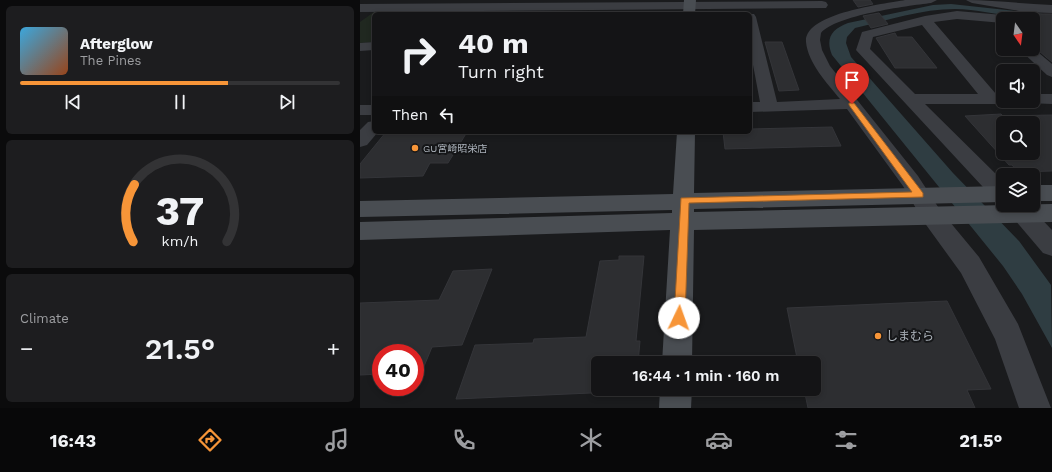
<!DOCTYPE html>
<meta charset="utf-8">
<style>
:root{--surface:#141416;--page:#1d1d1f;--text:#f1f3f6;--muted:#9d9ea1;--line:#333335;--accent:#f79538}
body{margin:0;font-family:"Work Sans","Noto Sans JP",sans-serif;background:var(--page);color:var(--text);height:100vh;display:flex;flex-direction:column;font-size:15px;white-space:nowrap}
*{box-sizing:border-box;margin:0}
p{font-size:13px;color:var(--muted)}
.icon{flex:none;width:22px;height:22px;fill:none;stroke:currentColor;stroke-width:2;stroke-linecap:round;stroke-linejoin:round}
.map{position:relative;flex:1;overflow:hidden}
.sheet{display:flex;flex-direction:column;gap:6px;padding:6px;background:#0b0b0c;width:360px}
.sheet>*{flex:none}
.top-card{position:absolute;left:12px;top:12px;width:380px;height:122px;border-radius:6px;box-shadow:0 2px 6px #0003,0 0 0 1px var(--line);background:#141416;color:var(--text);overflow:hidden}
.needle{width:26px;rotate:166deg}
.buttons{position:absolute;left:636px;top:12px;display:grid;gap:8px}
.buttons a{display:grid;place-items:center;width:44px;height:44px;border-radius:6px;background:var(--surface);box-shadow:0 2px 6px #0003,0 0 0 1px var(--line);font-size:20px}
.speed{position:absolute;left:12px;top:344px;display:flex;gap:8px;font-size:20px;font-weight:700;text-align:center}
.speed>*{display:grid;place-content:center;width:52px;height:52px;border-radius:50%;background:var(--surface);box-shadow:0 2px 6px #0003,0 0 0 1px var(--line);line-height:1}
.speed .limit{border:6px solid #d22;background:#fff;color:#111}
.pin{position:absolute;display:grid;place-items:center;width:34px;height:34px;color:#fff;margin:-41px -17px;border-radius:50% 50% 50% 0;rotate:-45deg;box-shadow:0 0 4px #0007}
.pin .icon{rotate:45deg}
.me{position:absolute;width:44px;margin:-22px;rotate:3deg;stroke-linejoin:round;filter:drop-shadow(0 0 3px #0008)}
.turn{display:flex;align-items:center;gap:14px;height:84px;padding:0 20px;font-size:18px}
.turn .icon{width:52px;height:52px;stroke-width:2.5}
.turn b{display:block;font-size:28px;line-height:34px}
.then{display:flex;align-items:center;height:38px;padding:0 20px;background:#0003;gap:8px;font-size:15px}
.big{font-size:30px;font-weight:600;line-height:1.1}
.sheet .tile{flex:1;display:flex;flex-direction:column;justify-content:center;gap:6px;min-width:0;padding:0 14px;border-radius:6px;background:var(--page)}
.sheet .dial{align-items:center;gap:0}
.dial svg{height:104px;overflow:visible;fill:none;stroke:var(--line);stroke-width:7;stroke-linecap:round;text-anchor:middle}
.dial text{fill:var(--text);stroke:none}
.song{display:flex;align-items:center;gap:12px}
.cover{width:48px;height:48px;border-radius:6px;background:linear-gradient(135deg,hsl(200 70% 55%),hsl(20 70% 35%))}
.played{height:4px;border-radius:2px;background:linear-gradient(90deg,var(--accent) 65%,var(--line) 65%)}
.keys{display:flex;justify-content:space-around;direction:ltr}
.heat{display:flex;justify-content:space-between;align-items:center;font-size:22px;direction:ltr}
.trip{position:absolute;left:231px;top:356px;width:230px;height:40px;border-radius:6px;background:var(--surface);box-shadow:0 2px 6px #0003,0 0 0 1px var(--line);font-weight:600;line-height:40px;text-align:center}
.menu{display:flex;height:64px;justify-content:space-around;align-items:center;background:#080809;color:var(--muted)}
.menu .icon{width:28px;height:28px}
.menu .selected{color:var(--accent)}
.menu b{font-size:18px;color:var(--text)}
main{display:flex;flex:1;min-height:0}
.map>svg:first-child{display:block}
.green{fill:#202820}
.water{fill:#2f3d42}
.building{fill:#2d2e31;stroke:#343539;fill-rule:evenodd}
.lines{fill:none;stroke-linecap:round;stroke-linejoin:round}
.street{fill:#3b3d42;fill-rule:evenodd}
.secondary{fill:#494d52;fill-rule:evenodd}
.route{fill:#f79538;stroke:#a16124}
.poi-dot{fill:#f79538;stroke:#151618;stroke-width:1.5}
.labels{text-anchor:middle;stroke-width:4;stroke-linejoin:round;paint-order:stroke}
.poi-label{font-size:10px;fill:#adb4bc;stroke:#151618;text-anchor:start}
.near-poi-label{font-size:12px;fill:#adb4bc;stroke:#151618;text-anchor:start}
</style>
<main>
<section class="sheet">
<div class="tile">
<div class="song"><i class="cover"></i><div><b>Afterglow</b><p>The Pines</p></div></div>
<div class="played"></div>
<div class="keys"><svg class="icon" aria-label="previous" viewBox="0 0 24 24"><path d="M18 5L8 12l10 7zM5 5v14"/></svg><svg class="icon" aria-label="pause" viewBox="0 0 24 24"><path d="M8 5v14M16 5v14"/></svg><svg class="icon" aria-label="next" viewBox="0 0 24 24"><path d="M6 5l10 7-10 7zM19 5v14"/></svg></div>
</div>
<div class="tile dial"><svg viewBox="0 0 100 80">
<path d="M14 69A42 42 0 1 1 86 69"/>
<path d="M14 69A42 42 0 0 1 15 25" stroke="#f79538"/>
<text x="50" y="56" font-size="32" font-weight="700">37</text>
<text x="50" y="72" font-size="11">km/h</text>
</svg></div>
<div class="tile"><p>Climate</p>
<div class="heat"><a>−</a><b class="big">21.5°</b><a>+</a></div>
</div>
</section>
<div class="map">
<svg width="692" height="408" viewBox="0 0 692 408">
<rect width="100%" height="100%" fill="#1a1b1d"/>
<path class="green" d="M111,11L109,14H14V42L0,43V22L14,12Z"/>
<path class="water" d="M591,4L692,15C661,23 627,9 595,9C562,9 528,20 495,28L487,37L486,43L491,57L593,173L659,241L691,285L692,348L662,294L643,266L472,55C465,38 472,29 488,23L573,5Z"/>
<g class="building">
<path d="M493,0H510L513,4L498,7Z"/>
<path d="M519,13L528,24L511,28L503,16Z"/>
<path d="M673,14H692V62L673,46Z"/>
<path d="M535,33L537,37H552L577,68H535L516,38Z"/>
<path d="M405,42H422L439,90L419,91Z"/>
<path d="M641,114L643,116L692,115V171L658,172L652,165H649L605,116ZM643,123H673V153H643Z"/>
<path d="M472,127L481,146L365,149L363,132H390V129Z"/>
<path d="M26,132H107L88,163H70L63,176L0,178V164Z"/>
<path d="M259,256H284L276,341H280L278,363H238V389H276V391L96,399L115,345L173,343L174,339L226,337L240,261L259,260Z"/>
<path d="M132,269L102,345L72,347L55,388V353H21V374L0,375V303L79,300L93,271Z"/>
<path d="M587,301L631,389L607,390L615,408H448L444,389H454V363H438L427,308Z"/>
</g>
<g class="lines">
<g class="street">
<path d="M545,0H577L571,3C547,6 476,15 461,33L460,40L462,50L470,66L558,176L580,210L619,257L658,324L691,408H659L635,339L601,273L564,222L543,186L487,109L390,112V102H400L390,49V14H387H394L396,17L417,102L480,99C467,83 448,63 446,42C444,13 524,4 545,0Z"/>
<path d="M606,0C635,0 663,4 692,5V13L665,12L612,3Z"/>
<path d="M462,1L466,2L468,5L466,8L0,12V4Z"/>
<path d="M597,11L643,15L649,19H643V23L597,19L574,22L636,94H643V101H649L642,104H565L643,181V202L635,200L496,50L502,32L565,16ZM562,25L618,94H555L510,49L513,37Z"/>
<path d="M14,42V50L0,51V43Z"/>
<path d="M673,48L692,64V77L687,75L659,49Z"/>
<path d="M673,94H692V104L667,103L666,101H673Z"/>
<rect x="0" y="105" width="14" height="10"/>
<path d="M14,121V132H18L7,145L0,147V130L8,122Z"/>
<path d="M663,205L671,208L692,230V256L683,253L655,220L652,214L655,208Z"/>
</g>
<g class="secondary">
<path d="M324,0H336L335,14H323Z"/>
<path d="M317,132H335L334,193L643,186V202L334,209V212L692,204V222L334,230L332,363H302L310,230L0,240V222L312,213V210L0,217V201L313,194Z"/>
<rect x="673" y="185" width="19" height="16"/>
<path d="M300,389H332L331,408H299Z"/>
</g>
</g>
<path class="route" d="M489,103H494L563,193V197L329,203L325,318L323,322L319,324L315,322L314,318L321,198L552,192L489,105Z"/>
<g class="poi-dot">
<circle cx="55" cy="148" r="4"/>
<circle cx="518" cy="336" r="4"/>
</g>
<g class="labels">
<g class="poi-label">
<text x="63" y="152">GU宮崎昭栄店</text>
</g>
<g class="near-poi-label">
<text x="526" y="340">しまむら</text>
</g>
</g>
</svg>
<div class="buttons">
<a><svg class="needle" viewBox="-14 -14 28 28"><path d="M0-13l5 13h-10z" fill="#e53935"/><path d="M0 13l5-13h-10z" fill="#9d9ea1"/></svg></a>
<a><svg class="icon" aria-label="sound" viewBox="0 0 24 24"><path d="M4 9h4l5-4v14l-5-4H4zM17 9q2 3 0 6"/></svg></a>
<a><svg class="icon" aria-label="search" viewBox="0 0 24 24"><circle cx="10" cy="10" r="6"/><path d="M15 15l6 6"/></svg></a>
<a><svg class="icon" aria-label="layers" viewBox="0 0 24 24"><path d="M12 4l9 5-9 5-9-5zM3 14l9 5 9-5"/></svg></a>
</div>
<div class="speed"><div class="limit">40</div></div>
<div class="pin" style="left:492px;top:104px;background:#d93025"><svg class="icon" aria-label="arrive" viewBox="0 0 24 24"><path d="M6 21V4h12l-3 4 3 4H6"/></svg></div>
<svg class="me" style="left:319px;top:318px" viewBox="-20 -20 40 40"><circle r="19" fill="#fff"/><path d="M0-13L10 11 0 6-10 11z" fill="#f79538"/></svg>
<div class="trip">16:44 · 1 min · 160 m</div>
<div class="top-card">
<div class="turn"><svg class="icon" aria-label="right" viewBox="0 0 24 24"><path d="M7 20v-9h11M14 6l5 5-5 5"/></svg><div><b>40 m</b>Turn right</div></div>
<div class="then">Then<svg class="icon" aria-label="left" viewBox="0 0 24 24"><path d="M17 20v-9H6M10 6l-5 5 5 5"/></svg></div>
</div>
</div>
</main>
<nav class="menu">
<b>16:43</b>
<svg class="icon selected" aria-label="directions" viewBox="0 0 24 24"><path d="M12 3l9 9-9 9-9-9zM9 14v-3h6M13 9l2 2-2 2"/></svg>
<svg class="icon" aria-label="music" viewBox="0 0 24 24"><path d="M9 18V5l10-2v13"/><circle cx="6" cy="18" r="3"/><circle cx="16" cy="16" r="3"/></svg>
<svg class="icon" aria-label="phone" viewBox="0 0 24 24"><path d="M5 4h4l2 5-3 2q2 4 5 5l2-3 5 2v4C11 20 4 13 5 4z"/></svg>
<svg class="icon" aria-label="climate" viewBox="0 0 24 24"><path d="M12 3v18M4 7l16 10M4 17L20 7"/></svg>
<svg class="icon" aria-label="car" viewBox="0 0 24 24"><path d="M5 17H2v-5l4-1 3-4h7l3 4 3 1v5h-3M9 17h6M6 11h13"/><circle cx="7" cy="17" r="2"/><circle cx="17" cy="17" r="2"/></svg>
<svg class="icon" aria-label="filters" viewBox="0 0 24 24"><path d="M4 7h16M4 17h16"/><circle cx="9" cy="7" r="2"/><circle cx="15" cy="17" r="2"/></svg>
<b>21.5°</b>
</nav>
